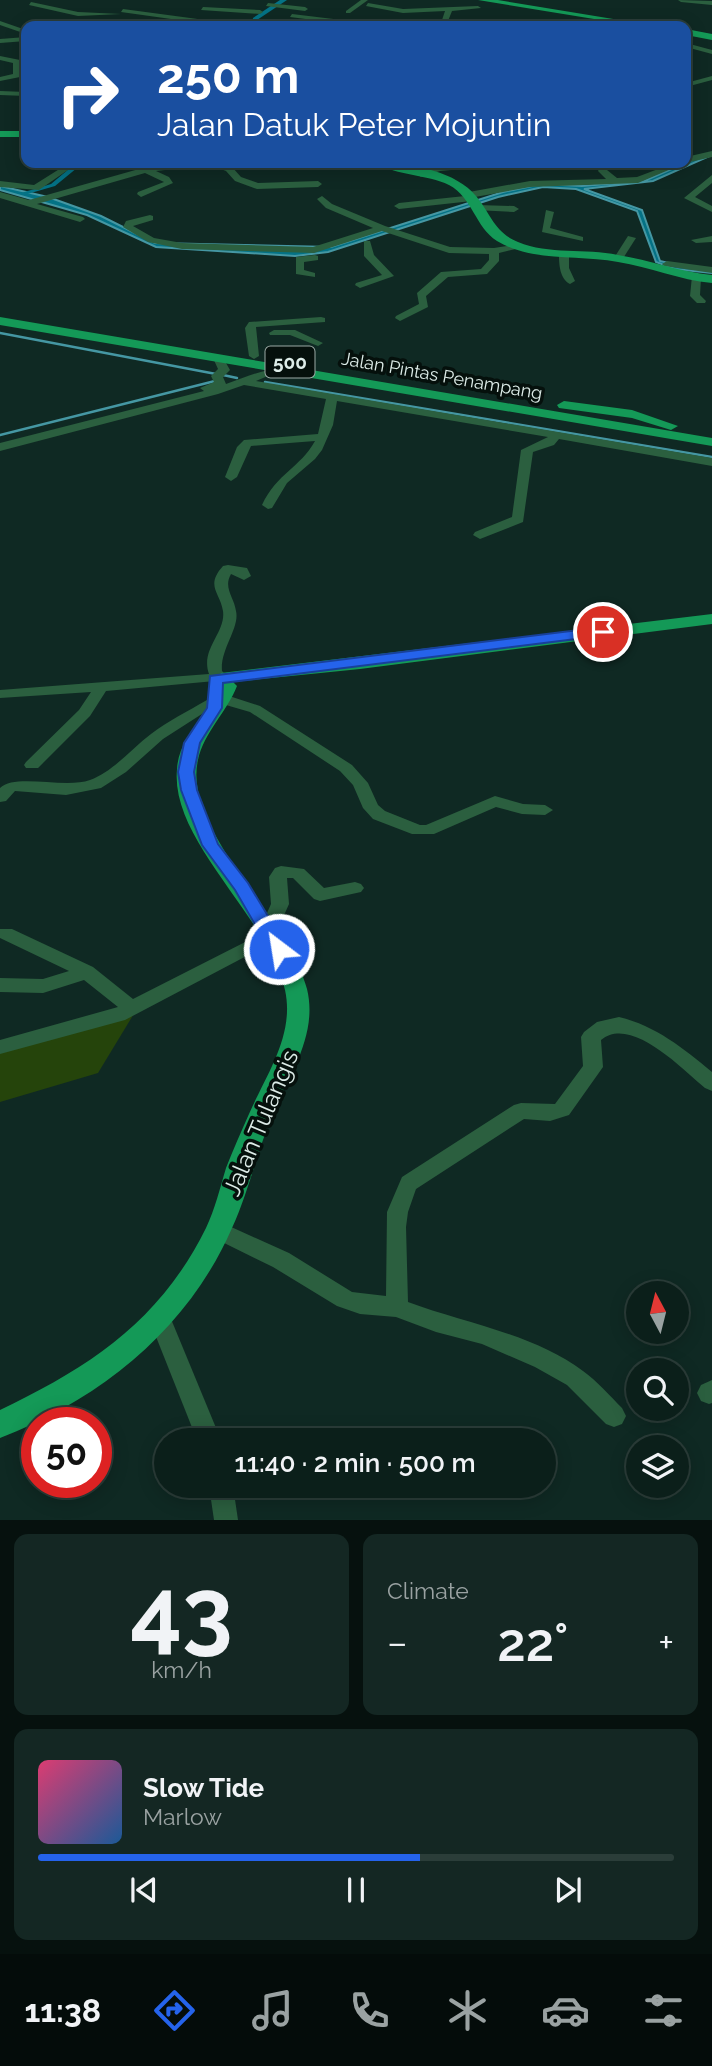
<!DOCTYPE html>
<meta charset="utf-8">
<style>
:root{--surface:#0b1f1a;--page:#142723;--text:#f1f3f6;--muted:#9aa2a2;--line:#2b3d39;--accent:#2563eb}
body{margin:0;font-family:Raleway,sans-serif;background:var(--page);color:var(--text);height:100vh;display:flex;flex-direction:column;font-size:26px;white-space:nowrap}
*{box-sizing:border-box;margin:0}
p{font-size:23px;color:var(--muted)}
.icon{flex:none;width:38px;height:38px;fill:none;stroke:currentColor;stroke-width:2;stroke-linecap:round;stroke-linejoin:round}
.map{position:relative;height:1520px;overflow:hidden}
.details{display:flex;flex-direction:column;gap:14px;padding:14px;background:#06110e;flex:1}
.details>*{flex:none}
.hud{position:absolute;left:21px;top:21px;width:670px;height:147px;border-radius:14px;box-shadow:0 4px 18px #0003,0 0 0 2px var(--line);background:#1a4fa0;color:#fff;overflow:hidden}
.needle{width:46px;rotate:353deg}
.tools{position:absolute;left:626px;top:1281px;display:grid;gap:14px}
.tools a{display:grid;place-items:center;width:63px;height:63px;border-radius:50%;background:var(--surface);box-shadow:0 4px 18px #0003,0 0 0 2px var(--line);font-size:35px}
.speed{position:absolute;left:21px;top:1407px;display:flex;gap:14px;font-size:35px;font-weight:700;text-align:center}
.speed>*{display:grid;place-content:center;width:91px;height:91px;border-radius:50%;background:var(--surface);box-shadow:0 4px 18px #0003,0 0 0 2px var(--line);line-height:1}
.speed .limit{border:10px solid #d22;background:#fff;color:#111}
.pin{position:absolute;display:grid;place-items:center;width:60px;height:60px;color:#fff;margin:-30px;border:4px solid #fff;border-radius:50%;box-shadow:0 2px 7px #0007}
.me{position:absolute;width:77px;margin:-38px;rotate:329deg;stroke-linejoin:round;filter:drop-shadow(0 0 5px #0008)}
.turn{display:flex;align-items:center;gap:24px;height:147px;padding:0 21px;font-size:32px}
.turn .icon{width:91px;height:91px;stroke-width:2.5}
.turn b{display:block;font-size:49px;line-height:60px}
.big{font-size:52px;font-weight:600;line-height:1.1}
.details .card{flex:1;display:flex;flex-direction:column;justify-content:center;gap:10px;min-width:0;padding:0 24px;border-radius:14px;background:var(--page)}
.details .dial{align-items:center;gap:0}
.dial b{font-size:91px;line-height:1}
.song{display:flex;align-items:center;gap:21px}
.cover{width:84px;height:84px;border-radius:10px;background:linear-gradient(135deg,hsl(340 70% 55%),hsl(210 70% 35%))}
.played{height:7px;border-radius:4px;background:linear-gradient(90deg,var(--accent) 60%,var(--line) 60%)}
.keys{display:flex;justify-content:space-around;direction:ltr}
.heat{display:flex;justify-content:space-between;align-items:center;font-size:38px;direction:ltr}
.details .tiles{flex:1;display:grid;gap:14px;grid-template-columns:1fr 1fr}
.card:last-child{grid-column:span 2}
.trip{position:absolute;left:154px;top:1428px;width:402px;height:70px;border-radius:35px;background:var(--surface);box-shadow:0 4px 18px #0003,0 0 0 2px var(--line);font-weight:600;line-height:70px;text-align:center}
.menu{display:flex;height:112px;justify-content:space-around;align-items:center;background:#040c0a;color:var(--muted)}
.menu .icon{width:49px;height:49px}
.menu .on{color:var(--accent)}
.menu b{font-size:32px;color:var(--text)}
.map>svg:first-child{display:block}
.green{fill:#25440b}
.water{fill:#047285;stroke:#4597a3;stroke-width:2}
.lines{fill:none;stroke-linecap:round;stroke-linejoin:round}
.stream{stroke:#4597a3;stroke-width:2.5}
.canal{fill:#047285;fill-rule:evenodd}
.minor{fill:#2b5f3f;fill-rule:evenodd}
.major{fill:#149957;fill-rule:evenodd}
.route{fill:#2563eb;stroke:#184099;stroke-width:2}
.labels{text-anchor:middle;stroke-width:7;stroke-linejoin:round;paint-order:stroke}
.far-street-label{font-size:18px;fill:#ddece8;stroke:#05100c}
.shield{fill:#05100c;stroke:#9caaa6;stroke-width:2}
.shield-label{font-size:19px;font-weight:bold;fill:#ddece8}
.near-street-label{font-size:24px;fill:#ddece8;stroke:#05100c}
</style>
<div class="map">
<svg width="712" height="1520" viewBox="0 0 712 1520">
<rect width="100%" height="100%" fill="#0f2923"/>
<path class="green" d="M135,1012L98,1073L0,1102V1053Z"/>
<path class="water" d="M712,155L653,181L584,189L642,210L660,261L712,273L675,269L656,262L637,211L576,189L543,187L498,197L328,252L295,256L156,247L87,215L0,190V186L48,197L101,216L155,243L331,247L503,192L542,184L582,186L644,181L697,158Z"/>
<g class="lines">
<g class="stream">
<path d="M0,333L216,374"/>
<path d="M223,375L237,378"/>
<path d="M265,382L712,457"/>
<path d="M0,435L215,381"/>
</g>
<g class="canal">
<path d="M280,0H287L257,20V22L262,26L252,24L253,18Z"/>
<path d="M76,163H83L55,186L24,195L21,193L51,184Z"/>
</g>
<g class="minor">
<path d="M361,0H368L350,13H346V11Z"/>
<path d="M678,0L712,1V5L681,2Z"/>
<path d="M31,2L78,12L121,14L78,16L29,5Z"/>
<path d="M268,3L305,7L308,9L305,11L266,6Z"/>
<path d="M368,3L403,9L478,6L481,8L452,11L446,26H440L445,11L403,13L366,6Z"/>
<path d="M203,7L260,10L263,12L260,14L201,10Z"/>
<path d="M123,9L235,24L238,26H221L121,12Z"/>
<path d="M292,14L375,24L378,26H360L290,17Z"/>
<path d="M250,19L281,24L284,26L248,22Z"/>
<path d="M0,21L26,30V34L0,25Z"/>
<path d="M611,22L613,23L614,26H608Z"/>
<path d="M26,37V41L0,43V39Z"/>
<path d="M686,43L712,50V54L686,47Z"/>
<path d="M0,56L20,60V77L0,81V77L13,74V63L0,60Z"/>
<path d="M712,76V80L686,87V83Z"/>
<path d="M0,91L26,92V96L0,95Z"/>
<path d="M712,151V157L686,163V157Z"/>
<path d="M69,163H78L39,190L0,187V181L34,185Z"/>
<path d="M86,163H94L88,169L84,166Z"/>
<path d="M187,163H220L232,167L241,177L258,183L318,181L322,184L318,187L257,189L235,181L226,171L210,165L156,171L169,177L173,183L141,197L137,194L138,192L164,182L145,173L37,204L83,217L85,219L80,222L0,198V192L29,200L146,167Z"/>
<path d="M285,163H293L286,170L282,167Z"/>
<path d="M469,163H500L496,166L440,171L421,177L417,174L439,165Z"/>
<path d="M602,163H610L607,170L617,178L637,177L674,163H685L638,183L530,187L475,197L472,201L399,209L394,206L399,203L465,196L469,192L530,181L606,179L598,171Z"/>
<path d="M712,175V183L695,197L712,206V212L684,198Z"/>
<path d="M322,196L332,204L385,226L450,247L494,248L519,244L524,247L499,253V261L487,274L448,277L426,296L428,307L400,321L395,318L396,316L419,304L417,293L441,272L481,269L489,260V254L449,253L382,231L314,253L182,249L148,242L123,227L126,221L150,215L153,216V220L133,226L154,238L182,243L313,247L373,228L326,208L317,199Z"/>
<path d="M478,205L514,206L519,209L514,212L475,210L473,208Z"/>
<path d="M546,210L554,212L550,228L583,237V241L542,232Z"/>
<path d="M628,236L636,238L622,260H616L614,258Z"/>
<path d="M712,236V242L696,243L691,240Z"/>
<path d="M364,241H370L374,255L394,276L360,288L355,285L356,283L382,275L364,256Z"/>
<path d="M564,252L569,255V268L575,281L570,284C560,279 559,265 559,255Z"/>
<path d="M315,255L318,256V260L304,262V270L315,273V277L296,274V257Z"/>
<path d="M667,261L712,267V273L664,266L662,264Z"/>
<path d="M692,276L701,278L700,295L706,301L705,303H697L690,296Z"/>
<path d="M321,317L325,318V322L256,327L259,356L254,359L249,356L245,328L249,322Z"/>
<path d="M274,330H295L323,343L318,346L290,335H270L269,333Z"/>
<path d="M218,355L222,356L230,370L223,377L226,384C249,376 271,365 296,369V373L270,375L256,381L712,458V466L559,439L554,445L533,452L523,522L480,539L473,535L475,532L512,517L521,450L548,437L337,401L333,425L322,450L315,459L287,483L272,508L268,509L262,505C277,473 300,468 315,441L251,446L237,477L231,481L225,477L237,447L244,440L318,434L326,399L244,385L218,394L0,451V443L204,391L200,388L214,382L211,376L218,369L213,358Z"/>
<path d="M228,565L247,568L251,576L244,580L231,574C223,588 234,597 236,611C240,628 220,649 222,671L228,677L226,680L106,691L90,716L38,768H26L24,765L26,762L79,710L91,692L0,698V690L209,674C200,649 226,633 223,611C220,592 205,586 223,566Z"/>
<path d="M223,694L260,706L352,765L368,783L378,805L385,811L420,825H426L495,796L523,804L545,805L553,810L545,815L522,814L496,807L434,834H412L373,819L363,808L353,785L340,771L250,712L219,703L163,739L126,772L101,788L66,795L15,791L6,801L0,802V788C15,773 65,789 90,780C114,771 131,749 151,734C168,721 188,711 207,700L216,699Z"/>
<path d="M281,866L304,869L324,888L355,882L361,884L364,888L361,892L320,901L314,899L293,878H287L289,904L277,931L280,936L277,940L125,1020L0,1054V1040L118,1007L84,980L43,993L0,992V978L43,979L69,971L0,938V929H12L93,967L133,999L261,934L259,931L271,904L269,877L275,868Z"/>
<path d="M619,1017C656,1026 683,1048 712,1072V1091L705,1088C682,1069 631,1015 601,1040L603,1067L569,1115L550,1121L524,1119L416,1189L408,1212L406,1227L408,1302C464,1323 534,1334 583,1371C597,1381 610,1396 622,1408L626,1416L622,1424L614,1427L606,1424L567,1385L535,1367L482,1344L436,1332L396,1317L360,1314L337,1306L273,1267L210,1236L207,1230L210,1224L218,1221L289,1253L352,1292L386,1296L387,1212L402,1177L514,1105L521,1103L555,1104L583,1066L581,1037L584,1032L597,1022Z"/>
<path d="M160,1309L168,1312L171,1319L221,1440H197L149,1319L152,1312Z"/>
<path d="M712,1380V1403L709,1404L701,1401L697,1393L701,1385Z"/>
<path d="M209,1486H233L238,1520H214Z"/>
</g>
<g class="major">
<path d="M478,0H498L656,26H637Z"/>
<path d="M686,29L712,34V40L686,35Z"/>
<rect x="0" y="131" width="26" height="6"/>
<path d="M378,163C408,162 456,171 476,196C491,214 494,232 518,242C549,255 585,248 618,255C650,260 680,272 712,275V283C679,280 650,267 618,262C577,254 534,263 497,241C475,227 473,198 449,185C427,174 396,176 378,163Z"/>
<path d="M0,317L712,438V446L0,325Z"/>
<path d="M564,401L632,410L678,426L671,430L632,418L559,408L557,405Z"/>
<path d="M712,614V624L360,669L233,682L237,686C227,712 204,732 198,760C182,830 289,918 307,989C318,1034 290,1074 273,1114C257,1151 249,1191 232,1228C188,1329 101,1399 0,1438V1410C90,1367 160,1321 206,1228C215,1209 220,1188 226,1168C233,1150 241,1132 249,1114C266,1075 295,1035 285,990C268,916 170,841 177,769C178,749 190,732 202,717C209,706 214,689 224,682L218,677L221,673Z"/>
</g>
</g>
<path class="route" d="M603,627L610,632L608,635L223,683L222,708L200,743L194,772L197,790L218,844L248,883L288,949L285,954H272L235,890L202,845L181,790L178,772L184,743L207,708L210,676Z"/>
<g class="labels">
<g class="far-street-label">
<text transform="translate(442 376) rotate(10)" y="6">Jalan Pintas Penampang</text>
</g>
<rect class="shield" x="265.5" y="346.5" width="49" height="31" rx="5"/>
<g class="shield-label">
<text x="290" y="369">500</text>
</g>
<g class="near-street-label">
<text transform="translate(261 1123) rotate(-67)" y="8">Jalan Tulangis</text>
</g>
</g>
</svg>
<div class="tools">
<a><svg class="needle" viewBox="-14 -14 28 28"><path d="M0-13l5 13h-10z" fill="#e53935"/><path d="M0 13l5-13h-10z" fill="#9aa2a2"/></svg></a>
<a><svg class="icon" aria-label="search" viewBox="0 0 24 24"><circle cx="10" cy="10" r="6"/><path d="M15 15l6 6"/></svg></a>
<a><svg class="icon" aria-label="layers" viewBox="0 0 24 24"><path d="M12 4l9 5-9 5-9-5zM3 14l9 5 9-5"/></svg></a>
</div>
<div class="speed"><div class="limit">50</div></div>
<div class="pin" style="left:603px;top:632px;background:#d93025"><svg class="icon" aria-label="arrive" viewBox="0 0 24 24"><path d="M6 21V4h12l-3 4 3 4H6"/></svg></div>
<svg class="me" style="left:279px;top:949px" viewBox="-20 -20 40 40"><circle r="17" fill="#2563eb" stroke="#fff" stroke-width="3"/><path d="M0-11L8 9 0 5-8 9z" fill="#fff"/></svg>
<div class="trip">11:40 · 2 min · 500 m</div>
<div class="hud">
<div class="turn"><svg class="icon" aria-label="right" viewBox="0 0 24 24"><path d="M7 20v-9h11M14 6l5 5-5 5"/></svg><div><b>250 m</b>Jalan Datuk Peter Mojuntin</div></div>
</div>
</div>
<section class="details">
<div class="tiles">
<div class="card dial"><b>43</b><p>km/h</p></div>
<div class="card"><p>Climate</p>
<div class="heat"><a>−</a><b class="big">22°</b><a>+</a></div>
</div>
<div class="card">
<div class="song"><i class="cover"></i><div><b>Slow Tide</b><p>Marlow</p></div></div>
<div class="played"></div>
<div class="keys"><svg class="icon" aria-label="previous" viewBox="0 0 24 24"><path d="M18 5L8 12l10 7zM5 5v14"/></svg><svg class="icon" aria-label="pause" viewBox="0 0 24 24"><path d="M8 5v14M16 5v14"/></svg><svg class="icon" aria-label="next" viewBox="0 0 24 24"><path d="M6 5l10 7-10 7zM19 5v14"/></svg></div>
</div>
</div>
</section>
<nav class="menu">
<b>11:38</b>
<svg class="icon on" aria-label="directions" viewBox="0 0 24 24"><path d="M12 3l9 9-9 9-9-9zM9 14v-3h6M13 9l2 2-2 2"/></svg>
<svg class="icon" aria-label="music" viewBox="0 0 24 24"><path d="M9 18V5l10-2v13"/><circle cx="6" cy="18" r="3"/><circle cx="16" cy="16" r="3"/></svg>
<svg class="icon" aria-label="phone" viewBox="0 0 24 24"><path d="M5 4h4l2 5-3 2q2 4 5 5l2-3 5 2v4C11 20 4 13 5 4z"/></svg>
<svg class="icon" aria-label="climate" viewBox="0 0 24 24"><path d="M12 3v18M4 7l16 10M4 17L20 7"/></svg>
<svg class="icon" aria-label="car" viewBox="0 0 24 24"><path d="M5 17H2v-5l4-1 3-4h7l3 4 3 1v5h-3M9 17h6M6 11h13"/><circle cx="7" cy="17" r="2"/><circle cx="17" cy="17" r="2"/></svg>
<svg class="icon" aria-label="filters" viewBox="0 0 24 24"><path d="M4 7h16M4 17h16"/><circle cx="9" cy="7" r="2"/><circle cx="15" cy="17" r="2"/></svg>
</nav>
